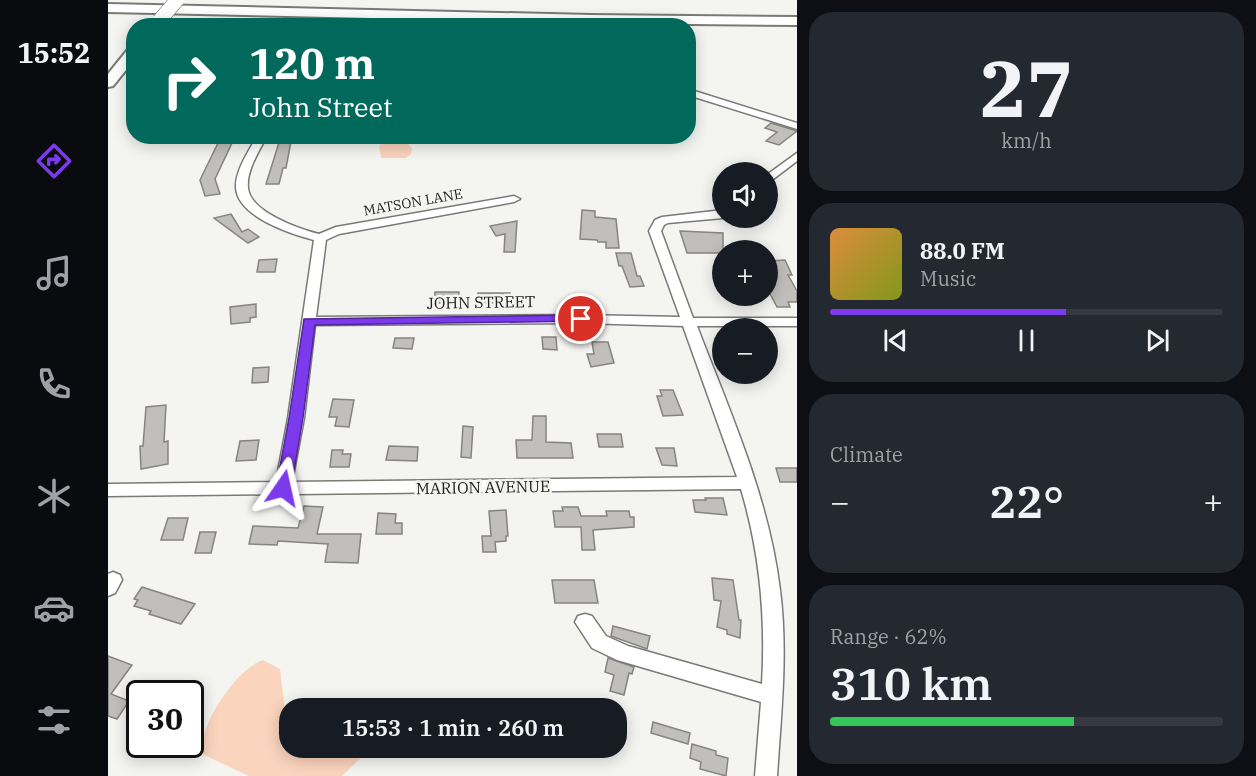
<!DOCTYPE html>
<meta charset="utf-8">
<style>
:root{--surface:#171b24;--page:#242831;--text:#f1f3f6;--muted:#9ea1a6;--line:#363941;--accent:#7c3aed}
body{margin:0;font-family:"IBM Plex Serif",serif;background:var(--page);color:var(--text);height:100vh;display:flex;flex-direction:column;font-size:22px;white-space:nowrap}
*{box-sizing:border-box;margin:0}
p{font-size:20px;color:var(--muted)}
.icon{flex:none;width:33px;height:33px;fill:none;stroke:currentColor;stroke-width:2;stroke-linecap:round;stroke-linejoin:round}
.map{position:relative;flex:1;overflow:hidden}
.sheet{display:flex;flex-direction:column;gap:12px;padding:12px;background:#0d0f14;width:459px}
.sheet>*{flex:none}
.hud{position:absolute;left:18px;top:18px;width:570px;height:126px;border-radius:24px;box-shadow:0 3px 15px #0003;background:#00695c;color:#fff;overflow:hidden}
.tools{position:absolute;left:604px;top:162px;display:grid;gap:12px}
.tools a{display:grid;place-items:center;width:66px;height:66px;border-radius:50%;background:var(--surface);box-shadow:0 3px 15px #0003;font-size:30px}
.speed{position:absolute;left:18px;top:680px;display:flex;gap:12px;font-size:30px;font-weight:700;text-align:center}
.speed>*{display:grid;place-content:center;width:78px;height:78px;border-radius:50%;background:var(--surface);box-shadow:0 3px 15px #0003;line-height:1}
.speed .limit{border:3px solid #111;border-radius:9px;background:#fff;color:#111}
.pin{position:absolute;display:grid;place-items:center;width:51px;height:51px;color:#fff;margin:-26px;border:3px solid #fff;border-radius:50%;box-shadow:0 2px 6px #0007}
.me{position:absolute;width:66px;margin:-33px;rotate:11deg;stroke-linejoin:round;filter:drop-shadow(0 0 4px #0008)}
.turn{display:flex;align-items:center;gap:21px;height:126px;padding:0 24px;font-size:27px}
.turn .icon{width:78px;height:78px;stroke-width:2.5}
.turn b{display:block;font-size:42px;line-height:51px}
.big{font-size:45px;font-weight:600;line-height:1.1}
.sheet .tile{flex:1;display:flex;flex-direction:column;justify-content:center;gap:9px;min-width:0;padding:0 21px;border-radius:24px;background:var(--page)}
.sheet .dial{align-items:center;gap:0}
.dial b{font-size:78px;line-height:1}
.song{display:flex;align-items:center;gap:18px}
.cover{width:72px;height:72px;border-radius:9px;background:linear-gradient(135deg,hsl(30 70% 55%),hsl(70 70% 35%))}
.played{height:6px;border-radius:3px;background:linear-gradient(90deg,var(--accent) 60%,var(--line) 60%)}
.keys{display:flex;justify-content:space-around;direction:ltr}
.heat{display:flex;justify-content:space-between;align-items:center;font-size:33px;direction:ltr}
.charge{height:9px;border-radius:4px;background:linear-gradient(90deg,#34c759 62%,var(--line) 0)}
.trip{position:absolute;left:171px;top:698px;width:348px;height:60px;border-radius:24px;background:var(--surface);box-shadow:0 3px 15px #0003;font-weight:600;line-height:60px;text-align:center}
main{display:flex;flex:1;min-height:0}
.menu{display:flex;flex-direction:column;width:108px;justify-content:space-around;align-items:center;background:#090b0e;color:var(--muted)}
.menu .icon{width:42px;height:42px}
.menu .selected{color:var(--accent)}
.menu b{font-size:27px;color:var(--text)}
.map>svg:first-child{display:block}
.green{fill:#fad4bd}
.building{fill:#c1bfbb;stroke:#868480;stroke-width:1.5}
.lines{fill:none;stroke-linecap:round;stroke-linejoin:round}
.minor-casing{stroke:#797a76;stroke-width:3}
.highway-casing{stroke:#797a76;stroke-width:4}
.minor{fill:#fff;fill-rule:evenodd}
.highway{fill:#fff;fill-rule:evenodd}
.highway-bridge-casing{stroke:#797a76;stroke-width:15;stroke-linecap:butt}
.highway-bridge{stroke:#fff;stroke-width:14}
.route{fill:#7c3aed;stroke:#51269a;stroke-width:1.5}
.labels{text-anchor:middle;stroke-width:5;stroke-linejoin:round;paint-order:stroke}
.far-street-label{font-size:14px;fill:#212220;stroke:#f4f5f1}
.street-label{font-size:16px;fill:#212220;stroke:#f4f5f1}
</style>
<main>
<nav class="menu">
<b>15:52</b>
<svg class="icon selected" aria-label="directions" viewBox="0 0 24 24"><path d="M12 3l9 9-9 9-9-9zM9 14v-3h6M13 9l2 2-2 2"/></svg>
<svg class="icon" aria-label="music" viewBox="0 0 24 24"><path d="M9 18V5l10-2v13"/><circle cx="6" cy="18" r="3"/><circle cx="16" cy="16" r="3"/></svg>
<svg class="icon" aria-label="phone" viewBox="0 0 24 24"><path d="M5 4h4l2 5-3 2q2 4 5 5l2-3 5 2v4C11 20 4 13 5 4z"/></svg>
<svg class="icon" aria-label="climate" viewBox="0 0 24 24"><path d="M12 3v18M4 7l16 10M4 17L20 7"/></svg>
<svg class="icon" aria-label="car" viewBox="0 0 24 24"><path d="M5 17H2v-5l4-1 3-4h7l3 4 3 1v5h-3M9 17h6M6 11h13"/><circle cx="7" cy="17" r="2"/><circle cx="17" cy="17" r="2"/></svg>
<svg class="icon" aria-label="filters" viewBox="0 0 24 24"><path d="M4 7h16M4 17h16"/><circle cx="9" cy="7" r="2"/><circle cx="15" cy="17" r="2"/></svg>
</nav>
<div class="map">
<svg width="689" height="776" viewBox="0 0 689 776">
<rect width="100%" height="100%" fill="#f4f5f1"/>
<g class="green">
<path d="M279,136L300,137L298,142L304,148L303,154L298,158H273L271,146Z"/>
<path d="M155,660L172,669L177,711L181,718L182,747H260L255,756L234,776H141L94,754C89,727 129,668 155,660Z"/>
</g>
<g class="building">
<path d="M663,123L689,131L671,145L658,141L669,132L657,128Z"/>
<path d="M173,136H184L178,168H175L171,184H158Z"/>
<path d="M111,141H125L107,179L112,194L97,196L92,180Z"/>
<path d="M474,210L487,211V217L508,219L511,248H498V242H490L489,240L472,239Z"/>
<path d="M123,214L134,232L140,229L151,237L140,243L106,218Z"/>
<path d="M409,221L407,252H396L397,234L388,236L382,226Z"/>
<path d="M572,231L615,233V253H579Z"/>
<path d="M508,253H523L529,276H532L536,286L522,287L514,266H511Z"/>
<path d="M169,259L167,272H149L151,260Z"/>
<path d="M677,260L684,275H680L689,291V302H680L682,307H669L660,290V261Z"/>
<path d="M327,292H351L350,303H326Z"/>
<path d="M370,293H402V304L370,302Z"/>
<path d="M148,304V317L142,318V322L123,324L122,307Z"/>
<path d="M434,337H448L449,350L435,349Z"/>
<path d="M287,338H306L304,349L285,348Z"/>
<path d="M484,342H500L506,363L483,367L479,354H486Z"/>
<path d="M161,367L160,382L144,383L145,368Z"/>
<path d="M552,390H565L575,415L555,416L549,396H554Z"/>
<path d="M225,399L246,400L241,427L227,426L229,417H221Z"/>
<path d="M58,405L56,442L60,441V464L33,469L32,446H35L38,407Z"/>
<path d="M425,416H438V442L463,443L465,458H409L408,440H424Z"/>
<path d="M355,426L365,427L363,458L353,457Z"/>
<path d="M489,434H513L515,447H491Z"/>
<path d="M151,440L148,460L128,461L132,441Z"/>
<path d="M281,446L310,447L309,461L278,460Z"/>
<path d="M548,448H566L569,466L554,465Z"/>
<path d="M224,450H235L234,454H243L241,467H222Z"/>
<path d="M668,468H689V482H672Z"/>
<path d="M597,498H615L619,515L587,512L585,500H598Z"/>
<path d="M196,506L215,507L209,534H253L250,563L217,562L220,544L170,541L169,545L141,544L145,526L190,528Z"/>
<path d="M454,507H470L473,516H499L498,511H521L522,517H526V527L485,530L487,550H474L473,527H447L445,511H455Z"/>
<path d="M398,510L400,536H398V541L387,542L388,552H375L374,536H383L381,511Z"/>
<path d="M270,513L288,514L287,523H294V534H268Z"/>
<path d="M60,518H80L75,540H53Z"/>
<path d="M92,532H108L103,553H87Z"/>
<path d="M604,578L625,580L631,620H633L632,638L619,634V630L609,627L613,601L606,600Z"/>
<path d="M444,580H486L490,603H447Z"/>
<path d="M34,587L87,604L73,624L41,614L43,611L26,606L30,600L26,599Z"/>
<path d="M505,626L542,636L539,649L503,636Z"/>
<path d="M0,656L24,665L3,694L21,701L9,719L0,716Z"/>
<path d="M500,658L526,667L524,674L521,673L516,695L502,691L506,675L497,672Z"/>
<path d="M545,722L582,733L580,744L543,733Z"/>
<path d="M584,744L608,751V755L620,758L618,776L592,769L593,762L582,758Z"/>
</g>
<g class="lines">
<defs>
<g id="minor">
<path d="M580,89L689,123V129L580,95Z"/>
<path d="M149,136H159C151,151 138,171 140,188C142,212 191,229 211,234L228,227L406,196L412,199L406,202L231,234L218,240L208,317L473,315L572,317L541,231L547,220L554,217L615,210V218L560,223L556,225L553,231L585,318H689V326H589C622,412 661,498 672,590C680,652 673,714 669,776H647L653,702L509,660L484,648L467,622L470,616L477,614L484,616L498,636L520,646L654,684C658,617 652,553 633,489L0,496V484L168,482L180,418L206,240C183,234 130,217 128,188C127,171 141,151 149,136ZM473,323L575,326L629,477L184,482L196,418L207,325Z"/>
<path d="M689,153V161L660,183V174Z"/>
<path d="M5,572L12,575L14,580L7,593L0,596V574Z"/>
</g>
<g id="highway">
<path d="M0,4L483,15L689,17V25L483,23L0,12Z"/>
<path d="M26,47V60L5,86L0,87V74L21,48Z"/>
</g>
</defs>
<use href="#minor" class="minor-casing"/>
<use href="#highway" class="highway-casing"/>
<use href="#minor" class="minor"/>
<use href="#highway" class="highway"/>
<defs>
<path id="highway-bridge" d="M51,21L69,0"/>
</defs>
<use href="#highway-bridge" class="highway-bridge-casing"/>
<use href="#highway-bridge" class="highway-bridge"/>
</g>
<path class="route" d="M473,315L478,316L480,319L478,321L207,325L195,418L183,488L181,492H170L168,488L181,418L196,319Z"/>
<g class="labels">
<g class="far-street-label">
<text transform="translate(305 202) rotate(-10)" y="5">MATSON LANE</text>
</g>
<g class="street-label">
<text transform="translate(373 302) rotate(-1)" y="6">JOHN STREET</text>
<text transform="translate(375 487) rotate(-1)" y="6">MARION AVENUE</text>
</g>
</g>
</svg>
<div class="tools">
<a><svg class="icon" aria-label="sound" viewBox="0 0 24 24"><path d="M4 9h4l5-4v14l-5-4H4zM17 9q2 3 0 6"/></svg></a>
<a>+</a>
<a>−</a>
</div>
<div class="speed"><div class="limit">30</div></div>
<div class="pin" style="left:473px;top:319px;background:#d93025"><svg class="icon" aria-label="arrive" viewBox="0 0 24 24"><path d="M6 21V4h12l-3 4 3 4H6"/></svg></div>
<svg class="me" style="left:175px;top:488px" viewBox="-20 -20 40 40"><path d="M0-17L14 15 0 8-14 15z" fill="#7c3aed" stroke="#fff" stroke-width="4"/></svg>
<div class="trip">15:53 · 1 min · 260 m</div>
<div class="hud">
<div class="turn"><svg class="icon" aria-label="right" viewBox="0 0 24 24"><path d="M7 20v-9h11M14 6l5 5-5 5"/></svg><div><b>120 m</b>John Street</div></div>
</div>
</div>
<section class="sheet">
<div class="tile dial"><b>27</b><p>km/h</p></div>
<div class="tile">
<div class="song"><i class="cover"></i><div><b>88.0 FM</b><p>Music</p></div></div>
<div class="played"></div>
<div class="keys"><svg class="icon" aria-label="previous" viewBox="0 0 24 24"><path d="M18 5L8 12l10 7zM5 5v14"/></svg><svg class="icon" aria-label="pause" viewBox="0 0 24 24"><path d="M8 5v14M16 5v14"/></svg><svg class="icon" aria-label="next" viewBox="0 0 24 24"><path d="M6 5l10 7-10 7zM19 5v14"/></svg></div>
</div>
<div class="tile"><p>Climate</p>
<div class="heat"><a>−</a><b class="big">22°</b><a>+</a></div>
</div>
<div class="tile"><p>Range · 62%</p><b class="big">310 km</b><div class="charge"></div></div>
</section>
</main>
